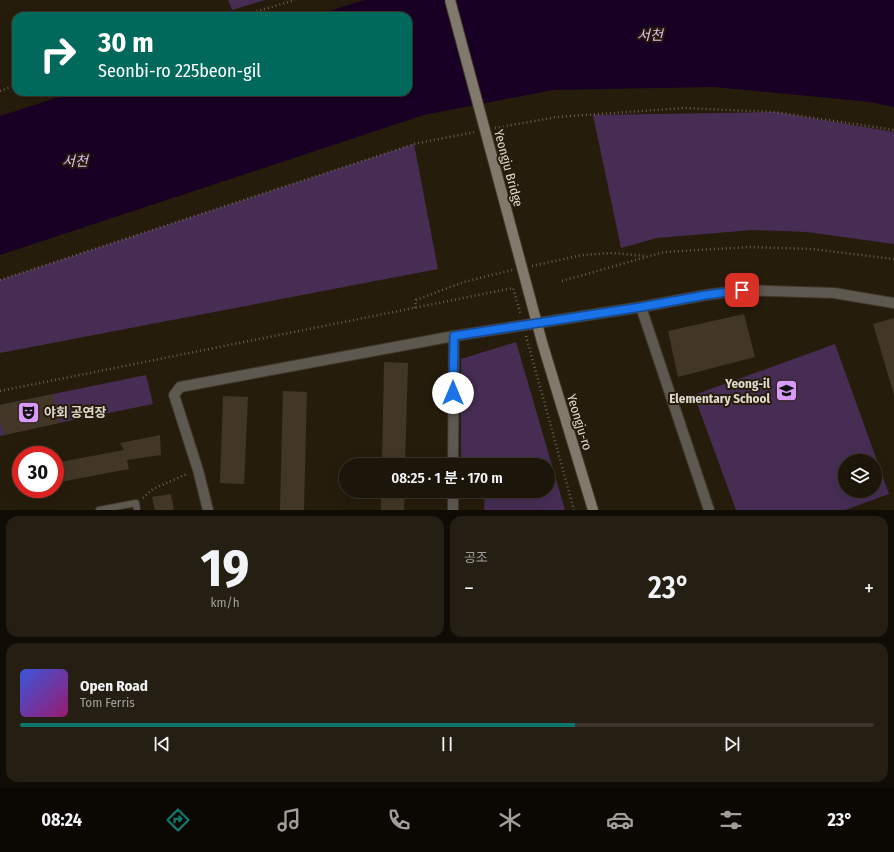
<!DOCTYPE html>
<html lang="ko">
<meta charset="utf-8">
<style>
:root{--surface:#1c1509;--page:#251e12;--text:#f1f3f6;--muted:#a09f9c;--line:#3a342a;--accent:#0f766e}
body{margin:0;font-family:"Fira Sans Condensed","Noto Sans KR",sans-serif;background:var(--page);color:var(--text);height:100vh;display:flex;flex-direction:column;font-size:15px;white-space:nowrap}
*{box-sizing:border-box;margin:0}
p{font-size:13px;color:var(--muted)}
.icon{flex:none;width:22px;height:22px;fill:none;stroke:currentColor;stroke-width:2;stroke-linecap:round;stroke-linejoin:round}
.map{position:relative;height:510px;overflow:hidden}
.panel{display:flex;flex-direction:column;gap:6px;padding:6px;background:#0f0c05;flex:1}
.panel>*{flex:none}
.top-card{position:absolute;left:12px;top:12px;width:400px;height:84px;border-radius:12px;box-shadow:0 4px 16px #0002,0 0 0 1px var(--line);background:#00695c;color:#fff;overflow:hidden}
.controls{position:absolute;left:838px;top:454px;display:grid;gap:8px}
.controls a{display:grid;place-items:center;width:44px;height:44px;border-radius:50%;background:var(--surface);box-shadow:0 4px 16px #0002,0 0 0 1px var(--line);font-size:20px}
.speed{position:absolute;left:12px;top:446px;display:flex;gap:8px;font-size:20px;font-weight:700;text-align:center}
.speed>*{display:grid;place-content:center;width:52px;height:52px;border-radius:50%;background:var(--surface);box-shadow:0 4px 16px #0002,0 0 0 1px var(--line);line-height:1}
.speed .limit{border:6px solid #d22;background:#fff;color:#111}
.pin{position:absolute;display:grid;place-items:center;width:34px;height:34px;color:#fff;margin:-17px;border-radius:8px;box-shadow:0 2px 6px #0006}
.me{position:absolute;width:44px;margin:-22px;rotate:0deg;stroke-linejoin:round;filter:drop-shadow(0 0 3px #0008)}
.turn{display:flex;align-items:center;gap:14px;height:84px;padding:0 20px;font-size:18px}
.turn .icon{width:52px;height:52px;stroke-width:2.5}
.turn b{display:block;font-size:28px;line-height:34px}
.big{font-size:30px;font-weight:600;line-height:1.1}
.panel .widget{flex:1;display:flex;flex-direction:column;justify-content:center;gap:6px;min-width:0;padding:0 14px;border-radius:12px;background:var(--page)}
.panel .dial{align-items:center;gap:0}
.dial b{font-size:52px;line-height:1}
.song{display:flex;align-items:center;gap:12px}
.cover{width:48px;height:48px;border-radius:6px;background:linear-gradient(135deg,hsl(230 70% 55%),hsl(320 70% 35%))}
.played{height:4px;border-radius:2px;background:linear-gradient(90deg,var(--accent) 65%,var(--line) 65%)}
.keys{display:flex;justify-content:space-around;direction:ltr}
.heat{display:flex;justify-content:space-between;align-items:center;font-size:22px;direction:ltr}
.panel .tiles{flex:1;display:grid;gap:6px;grid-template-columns:1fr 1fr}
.widget:last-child{grid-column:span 2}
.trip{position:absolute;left:339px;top:458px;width:216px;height:40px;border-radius:20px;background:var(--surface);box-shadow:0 4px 16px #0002,0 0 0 1px var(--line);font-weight:600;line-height:40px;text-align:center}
.dock{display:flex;height:64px;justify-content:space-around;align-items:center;background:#0b0804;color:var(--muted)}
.dock .icon{width:28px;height:28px}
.dock .on{color:var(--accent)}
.dock b{font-size:18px;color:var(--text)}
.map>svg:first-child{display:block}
.green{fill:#472d54;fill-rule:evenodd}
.water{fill:#180024}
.building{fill:#423726}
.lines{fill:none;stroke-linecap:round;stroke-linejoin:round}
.service-casing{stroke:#403627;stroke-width:8}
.minor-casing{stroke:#403627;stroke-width:12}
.secondary-casing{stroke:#403627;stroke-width:12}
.path{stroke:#696052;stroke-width:2.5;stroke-dasharray:1 3;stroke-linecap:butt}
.service{stroke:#5d5850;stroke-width:6}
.minor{stroke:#5d5850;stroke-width:10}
.secondary{stroke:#82796d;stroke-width:10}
.secondary-bridge-casing{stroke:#403627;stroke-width:12;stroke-linecap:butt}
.secondary-bridge{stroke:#82796d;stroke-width:10}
.route-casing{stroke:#114b97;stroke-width:10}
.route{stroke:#1a73e8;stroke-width:7}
.labels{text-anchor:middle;stroke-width:4;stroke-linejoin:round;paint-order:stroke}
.street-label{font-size:13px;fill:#ded8cd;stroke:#261c0c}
.poi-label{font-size:13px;font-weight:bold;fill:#ded8cd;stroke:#261c0c;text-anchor:end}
.water-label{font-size:14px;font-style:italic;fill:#e4bcf9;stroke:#261c0c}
</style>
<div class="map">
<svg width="894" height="510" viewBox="0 0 894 510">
<rect width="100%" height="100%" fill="#261c0c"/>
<g class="green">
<path d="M228,0H265L232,10Z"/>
<path d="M775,112L894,132V244L807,232L752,230L657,238L621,248L593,115Z"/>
<path d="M414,144L438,269L0,353V280Z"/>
<path d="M516,342L565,510H484L485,491H548V465H461V359Z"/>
<path d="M835,344L889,494L845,510H736L694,395ZM845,461H875V491H845Z"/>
<path d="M146,375L153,404L59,423L0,436V405Z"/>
</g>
<path class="water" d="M364,0H894V107L870,102L714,87L553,90L424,115L0,255V116L75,92H408V16H314Z"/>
<g class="building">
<path d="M744,314L755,357L678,377L668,331Z"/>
<path d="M894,318V395L873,324Z"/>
<path d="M384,362L408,363L405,465H382Z"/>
<path d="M283,391L307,392L304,510H280Z"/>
<path d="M53,394L59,423L4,435L0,419V405Z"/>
<path d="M223,396L248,397L244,484L220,483Z"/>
<path d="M160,435L161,455L127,460L129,469L55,483V463L124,450L120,443Z"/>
<path d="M21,470V490H18L16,471Z"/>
<path d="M381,491H405L404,510H381Z"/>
<path d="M171,494L174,510H155L152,497Z"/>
</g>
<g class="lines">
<defs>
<path id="service" d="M99,510L136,503L137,510"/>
<g id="minor">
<path d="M641,307L709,510"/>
<path d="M453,465L454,336"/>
<path d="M208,510L198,470L174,395L180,387L454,336L641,307L706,295L742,290L834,293L894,303"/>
<path d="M453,510V491"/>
</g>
<path id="secondary" d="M542,342L593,510"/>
</defs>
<use href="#service" class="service-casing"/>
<use href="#minor" class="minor-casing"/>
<use href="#secondary" class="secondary-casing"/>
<g class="path">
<path d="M241,16L295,0"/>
<path d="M0,91L16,85"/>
<path d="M495,128L557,117L684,108L775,112L894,130"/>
<path d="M532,266L582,255L613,253L646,256"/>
<path d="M0,280L414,144L475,132"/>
<path d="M562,281L664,252L750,247L812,249L894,259"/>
<path d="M415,308L416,300L464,282L512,270"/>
<path d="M526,336L574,510"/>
<path d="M0,391L513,288L521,315"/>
<path d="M143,498L153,489L187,474"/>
</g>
<use href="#service" class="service"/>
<use href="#minor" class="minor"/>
<use href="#secondary" class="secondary"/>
<defs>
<path id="secondary-bridge" d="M450,0L542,342"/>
</defs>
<use href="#secondary-bridge" class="secondary-bridge-casing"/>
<use href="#secondary-bridge" class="secondary-bridge"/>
</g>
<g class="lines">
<defs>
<path id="route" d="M453,393L454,336L641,307L706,295L742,290"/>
</defs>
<use href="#route" class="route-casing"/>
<use href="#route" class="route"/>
</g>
<defs>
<symbol id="school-square" viewBox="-11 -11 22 22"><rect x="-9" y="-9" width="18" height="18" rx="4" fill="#d89af8" stroke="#261c0c"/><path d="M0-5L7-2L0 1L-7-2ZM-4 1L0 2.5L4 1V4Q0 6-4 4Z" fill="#111"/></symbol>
<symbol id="theatre-square" viewBox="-11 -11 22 22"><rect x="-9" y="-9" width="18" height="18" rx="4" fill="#d89af8" stroke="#261c0c"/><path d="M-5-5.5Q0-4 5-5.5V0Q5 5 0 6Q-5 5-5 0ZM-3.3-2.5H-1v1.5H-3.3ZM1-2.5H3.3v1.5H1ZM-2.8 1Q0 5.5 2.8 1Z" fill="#111"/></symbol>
</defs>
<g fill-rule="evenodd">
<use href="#school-square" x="774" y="378" width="25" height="25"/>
<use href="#theatre-square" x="16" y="400" width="25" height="25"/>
</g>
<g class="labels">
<g class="street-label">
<text transform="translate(509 168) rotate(75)" y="5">Yeongju Bridge</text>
<text transform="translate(580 422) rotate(73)" y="5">Yeongju-ro</text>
</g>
<g class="poi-label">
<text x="770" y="388">Yeong-il<tspan x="770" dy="15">Elementary School</tspan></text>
<text x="44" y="417" text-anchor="start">야회 공연장</text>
</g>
<g class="water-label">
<text x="650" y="40">서천</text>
<text x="75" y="166">서천</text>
</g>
</g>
</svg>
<div class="controls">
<a><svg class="icon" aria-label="layers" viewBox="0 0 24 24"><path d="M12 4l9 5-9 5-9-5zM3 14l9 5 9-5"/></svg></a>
</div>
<div class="speed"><div class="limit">30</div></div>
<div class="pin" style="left:742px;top:290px;background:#d93025"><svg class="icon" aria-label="arrive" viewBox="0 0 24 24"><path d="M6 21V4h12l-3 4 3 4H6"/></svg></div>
<svg class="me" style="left:453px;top:393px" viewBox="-20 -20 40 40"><circle r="19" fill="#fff"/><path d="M0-13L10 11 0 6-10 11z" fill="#1a73e8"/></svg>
<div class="trip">08:25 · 1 분 · 170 m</div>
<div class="top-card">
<div class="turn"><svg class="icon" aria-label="right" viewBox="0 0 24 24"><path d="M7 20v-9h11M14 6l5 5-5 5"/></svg><div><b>30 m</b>Seonbi-ro 225beon-gil</div></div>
</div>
</div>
<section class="panel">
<div class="tiles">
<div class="widget dial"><b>19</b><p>km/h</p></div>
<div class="widget"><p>공조</p>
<div class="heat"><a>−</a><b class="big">23°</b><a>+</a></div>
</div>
<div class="widget">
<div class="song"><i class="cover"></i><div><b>Open Road</b><p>Tom Ferris</p></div></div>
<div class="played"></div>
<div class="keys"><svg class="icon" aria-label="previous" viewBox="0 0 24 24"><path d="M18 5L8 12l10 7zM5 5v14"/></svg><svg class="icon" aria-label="pause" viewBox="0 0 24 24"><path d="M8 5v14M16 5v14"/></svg><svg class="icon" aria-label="next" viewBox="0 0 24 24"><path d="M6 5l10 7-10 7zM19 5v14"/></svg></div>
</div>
</div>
</section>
<nav class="dock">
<b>08:24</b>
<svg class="icon on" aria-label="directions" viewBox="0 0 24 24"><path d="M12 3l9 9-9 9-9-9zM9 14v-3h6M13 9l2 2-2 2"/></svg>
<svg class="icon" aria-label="music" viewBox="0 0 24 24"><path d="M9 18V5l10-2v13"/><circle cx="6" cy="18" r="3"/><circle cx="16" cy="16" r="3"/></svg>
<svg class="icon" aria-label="phone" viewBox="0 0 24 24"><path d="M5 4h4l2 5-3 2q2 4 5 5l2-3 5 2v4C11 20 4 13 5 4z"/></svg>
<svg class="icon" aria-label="climate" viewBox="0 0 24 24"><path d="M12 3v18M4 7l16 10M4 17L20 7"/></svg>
<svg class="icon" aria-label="car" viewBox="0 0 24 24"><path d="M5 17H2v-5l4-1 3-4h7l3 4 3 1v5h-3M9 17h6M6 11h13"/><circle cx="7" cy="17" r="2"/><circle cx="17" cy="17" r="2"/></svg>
<svg class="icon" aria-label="filters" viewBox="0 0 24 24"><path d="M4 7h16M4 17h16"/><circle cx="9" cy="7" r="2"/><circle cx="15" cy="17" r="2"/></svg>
<b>23°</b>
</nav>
